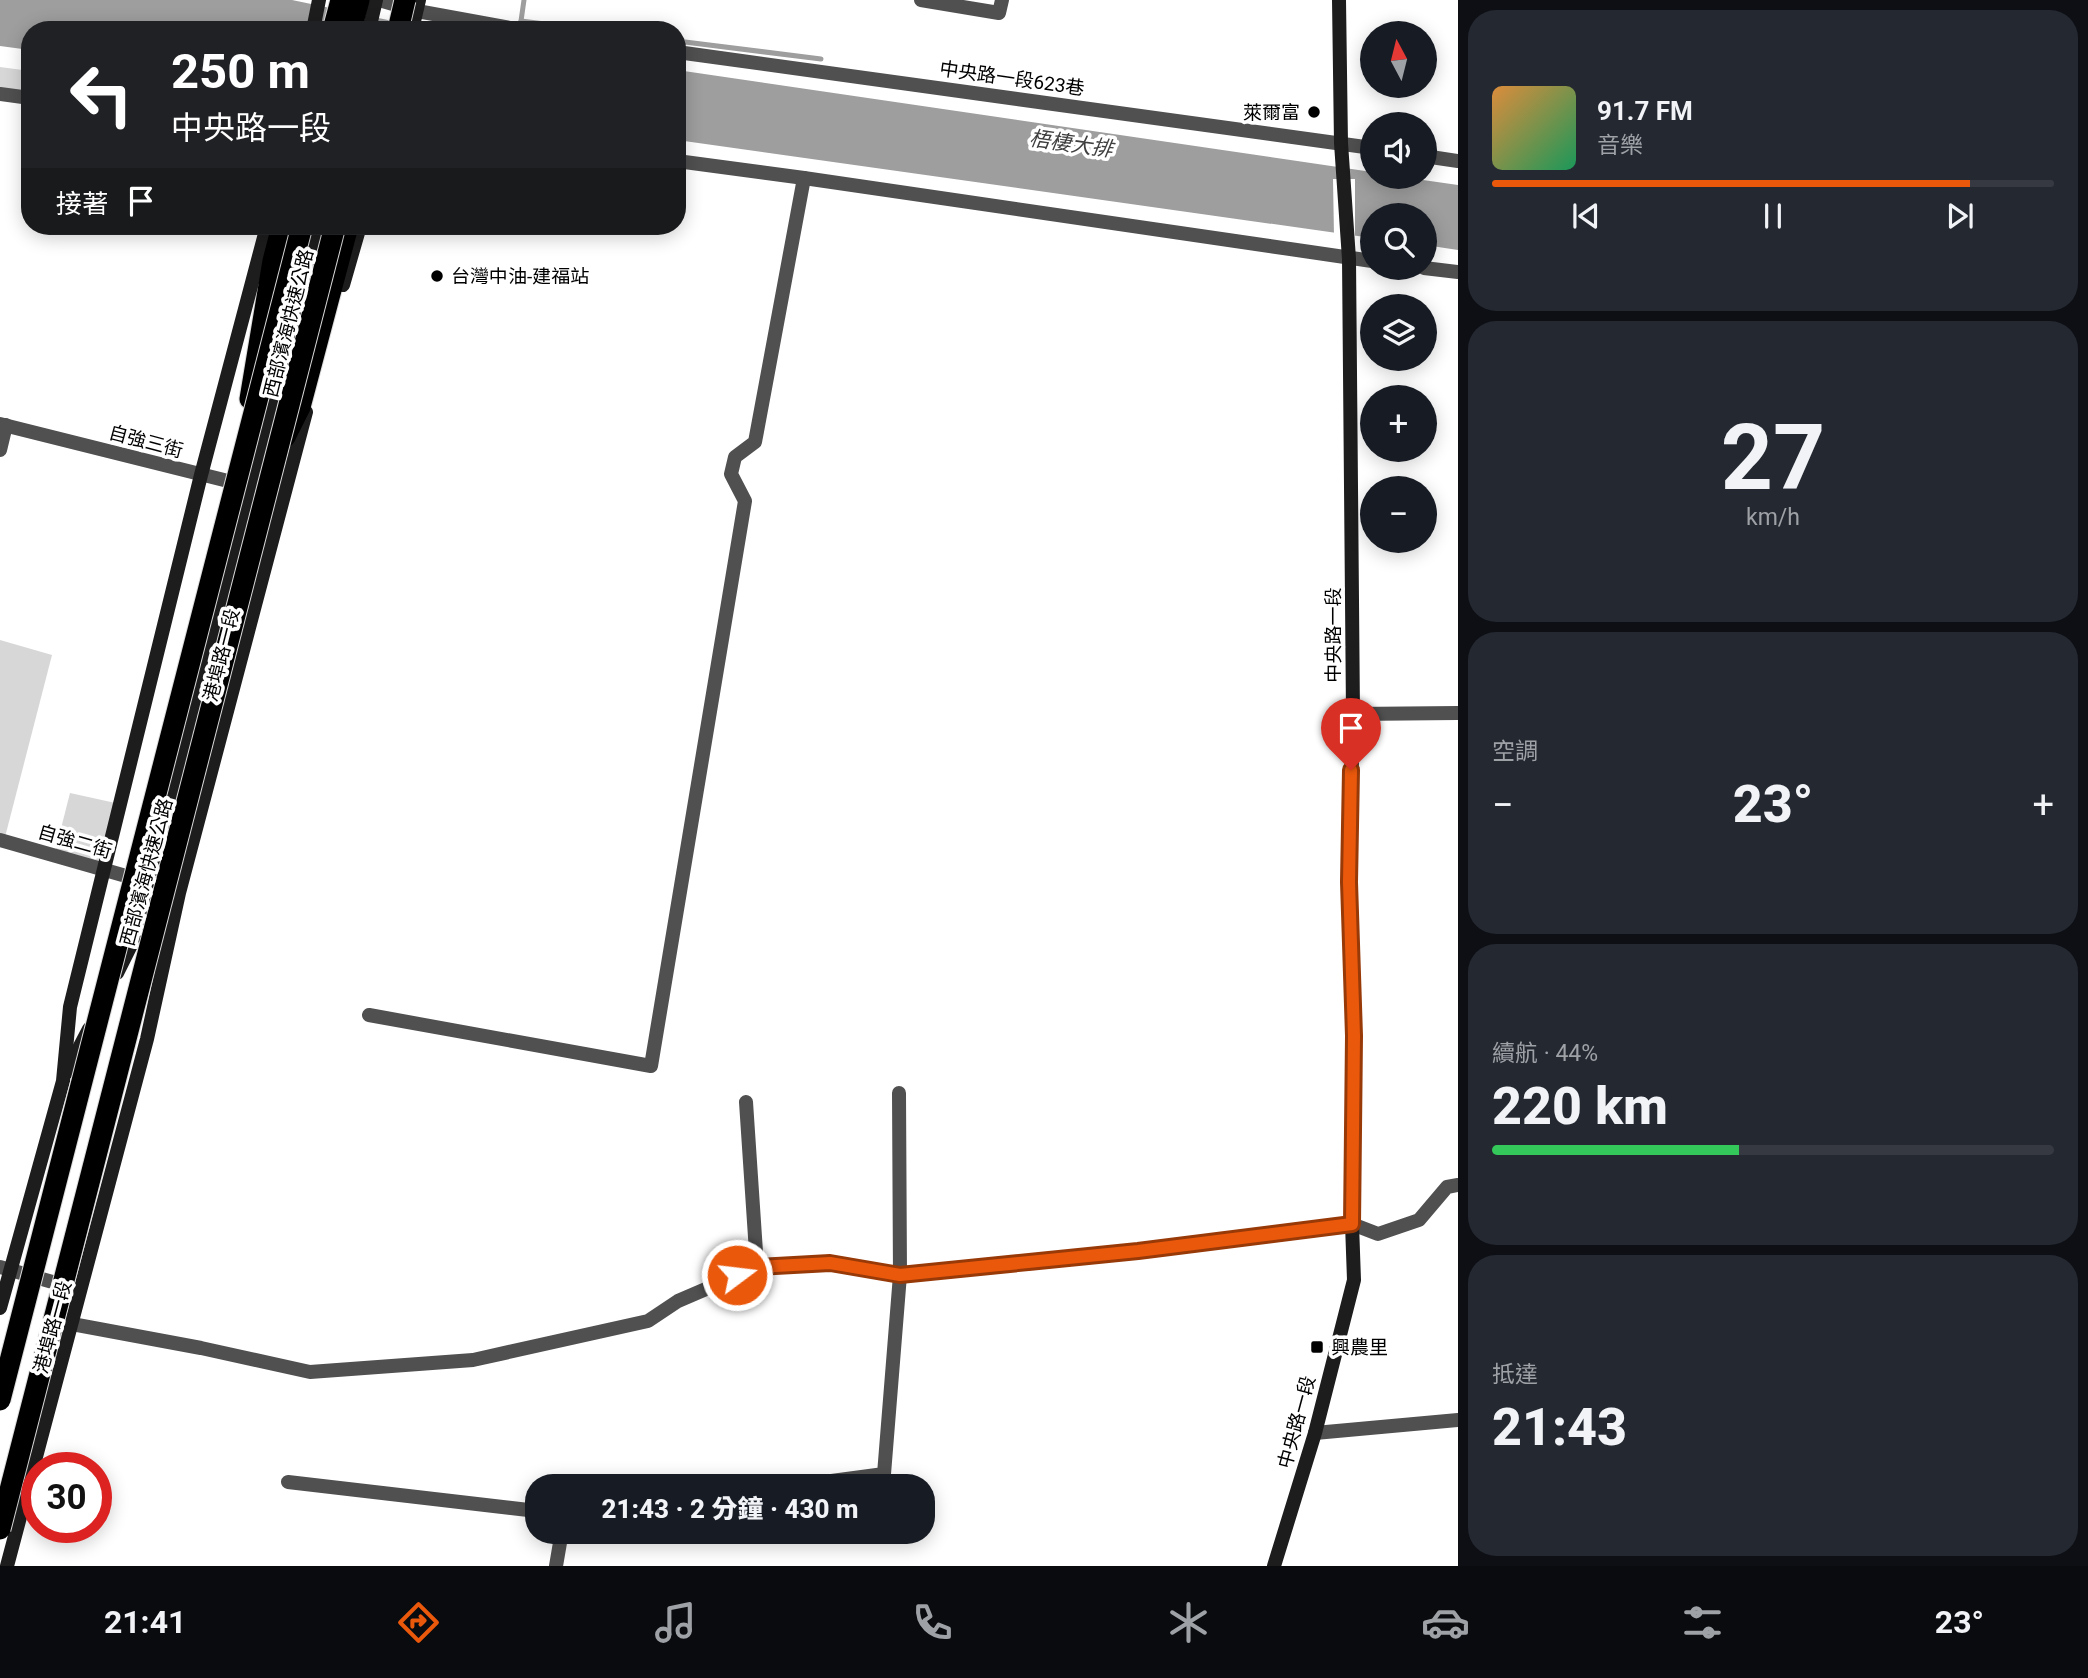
<!DOCTYPE html>
<html lang="zh-TW">
<meta charset="utf-8">
<style>
:root{--surface:#171b24;--page:#242831;--text:#f1f3f6;--muted:#9ea1a6;--line:#363941;--accent:#ea580c}
body{margin:0;font-family:Roboto,"Noto Sans TC",sans-serif;background:var(--page);color:var(--text);height:100vh;display:flex;flex-direction:column;font-size:26px;white-space:nowrap}
*{box-sizing:border-box;margin:0}
p{font-size:23px;color:var(--muted)}
.icon{flex:none;width:38px;height:38px;fill:none;stroke:currentColor;stroke-width:2;stroke-linecap:round;stroke-linejoin:round}
.map{position:relative;flex:1;overflow:hidden}
.drawer{display:flex;flex-direction:column;gap:10px;padding:10px;background:#0d0f14;width:630px}
.drawer>*{flex:none}
.hud{position:absolute;left:21px;top:21px;width:665px;height:214px;border-radius:28px;box-shadow:0 4px 18px #0003;background:#202124;color:#fff;overflow:hidden}
.needle{width:46px;rotate:353deg}
.buttons{position:absolute;left:1360px;top:21px;display:grid;gap:14px}
.buttons a{display:grid;place-items:center;width:77px;height:77px;border-radius:50%;background:var(--surface);box-shadow:0 4px 18px #0003;font-size:35px}
.speed{position:absolute;left:21px;top:1452px;display:flex;gap:14px;font-size:35px;font-weight:700;text-align:center}
.speed>*{display:grid;place-content:center;width:91px;height:91px;border-radius:50%;background:var(--surface);box-shadow:0 4px 18px #0003;line-height:1}
.speed .limit{border:10px solid #d22;background:#fff;color:#111}
.pin{position:absolute;display:grid;place-items:center;width:60px;height:60px;color:#fff;margin:-72px -30px;border-radius:50% 50% 50% 0;rotate:-45deg;box-shadow:0 0 7px #0007}
.pin .icon{rotate:45deg}
.me{position:absolute;width:77px;margin:-38px;rotate:75deg;stroke-linejoin:round;filter:drop-shadow(0 0 5px #0008)}
.turn{display:flex;align-items:center;gap:24px;height:147px;padding:0 35px;font-size:32px}
.turn .icon{width:91px;height:91px;stroke-width:2.5}
.turn b{display:block;font-size:49px;line-height:60px}
.then{display:flex;align-items:center;height:66px;padding:0 35px;background:#0003;gap:14px;font-size:26px}
.big{font-size:52px;font-weight:800;line-height:1.1}
.drawer .card{flex:1;display:flex;flex-direction:column;justify-content:center;gap:10px;min-width:0;padding:0 24px;border-radius:28px;background:var(--page)}
.drawer .dial{align-items:center;gap:0}
.dial b{font-size:91px;line-height:1}
.song{display:flex;align-items:center;gap:21px}
.cover{width:84px;height:84px;border-radius:10px;background:linear-gradient(135deg,hsl(30 70% 55%),hsl(150 70% 35%))}
.played{height:7px;border-radius:4px;background:linear-gradient(90deg,var(--accent) 85%,var(--line) 85%)}
.keys{display:flex;justify-content:space-around;direction:ltr}
.heat{display:flex;justify-content:space-between;align-items:center;font-size:38px;direction:ltr}
.charge{height:10px;border-radius:5px;background:linear-gradient(90deg,#34c759 44%,var(--line) 0)}
.trip{position:absolute;left:525px;top:1474px;width:410px;height:70px;border-radius:28px;background:var(--surface);box-shadow:0 4px 18px #0003;font-weight:800;line-height:70px;text-align:center}
.dock{display:flex;height:112px;justify-content:space-around;align-items:center;background:#090b0e;color:var(--muted)}
.dock .icon{width:49px;height:49px}
.dock .active{color:var(--accent)}
.dock b{font-size:32px;color:var(--text)}
main{display:flex;flex:1;min-height:0}
.map>svg:first-child{display:block}
.green{fill:#d7d7d7}
.water{fill:#9e9e9e}
.pier{fill:#fff}
.lines{fill:none;stroke-linecap:round;stroke-linejoin:round}
.stream{stroke:#9e9e9e;stroke-width:5}
.highway-casing{stroke:#dbdbdb;stroke-width:23}
.street{stroke:#505050;stroke-width:14}
.secondary{stroke:#1d1d1d;stroke-width:14}
.highway{stroke:#000;stroke-width:21}
.highway-bridge-casing{stroke:#dbdbdb;stroke-width:23;stroke-linecap:butt}
.highway-bridge{stroke:#000;stroke-width:21}
.route-casing{stroke:#983908;stroke-width:18}
.route{stroke:#ea580c;stroke-width:12}
.poi-dot{fill:#000;stroke:#fff;stroke-width:2.5}
.labels{text-anchor:middle;stroke-width:7;stroke-linejoin:round;paint-order:stroke}
.street-label{font-size:19px;fill:#000;stroke:#fff}
.poi-label{font-size:19px;fill:#000;stroke:#fff;text-anchor:start}
.water-label{font-size:21px;font-style:italic;fill:#3f3f3f;stroke:#fff}
</style>
<main>
<div class="map">
<svg width="1458" height="1566" viewBox="0 0 1458 1566">
<rect width="100%" height="100%" fill="#fff"/>
<g class="green">
<path d="M0,67L30,71V97L0,92Z"/>
<path d="M0,640L52,655L4,841L0,840Z"/>
<path d="M70,793L120,804L103,869L54,856Z"/>
</g>
<g class="water">
<path d="M0,0H292L436,30H30V50L0,46Z"/>
<path d="M677,70L1372,172V177H1402L1458,185V250L1425,245L1424,215H1372V238L677,140Z"/>
</g>
<path class="pier" d="M1333,179H1355V239L1334,236Z"/>
<g class="lines">
<g class="stream">
<path d="M521,21L592,30"/>
<path d="M521,21L524,0"/>
<path d="M677,41L821,59"/>
</g>
<defs>
<g id="highway">
<path d="M333,30L341,0"/>
<path d="M351,30L359,0"/>
<path d="M250,399L273,261L282,226"/>
<path d="M285,437L300,407L348,226"/>
</g>
</defs>
<use href="#highway" class="highway-casing"/>
<g class="street">
<path d="M379,0L417,11L521,30"/>
<path d="M921,0L999,13L1002,0"/>
<path d="M677,52L1372,148"/>
<path d="M0,94L30,98"/>
<path d="M1424,156L1458,161"/>
<path d="M677,161L804,178L1372,261"/>
<path d="M1424,268L1458,272"/>
<path d="M0,424L244,485"/>
<path d="M0,450L6,425"/>
<path d="M1353,714L1458,713"/>
<path d="M0,840L140,880"/>
<path d="M369,1015L651,1066L745,501L731,474L735,457L755,442L804,178"/>
<path d="M746,1102L757,1267"/>
<path d="M0,1267L70,1287"/>
<path d="M72,1324L201,1348L310,1372L473,1360L648,1321L678,1301L757,1267L830,1263L900,1275L1138,1251L1352,1224L1378,1234L1419,1220L1447,1187L1458,1185"/>
<path d="M1315,1433L1458,1420"/>
<path d="M288,1482L537,1511"/>
<path d="M794,1486L884,1474L900,1275L899,1093"/>
<path d="M556,1566L562,1531"/>
</g>
<g class="secondary">
<path d="M313,30L319,0"/>
<path d="M369,30L376,0"/>
<path d="M412,30L419,0"/>
<path d="M343,285L360,226"/>
<path d="M117,973L134,939L320,226"/>
<path d="M66,1073L89,1029"/>
<path d="M0,1308L63,1081L70,1007L201,475L267,226"/>
<path d="M7,1566L147,1039L179,893L306,412"/>
<path d="M1274,1566L1315,1433L1354,1280L1352,1224L1354,1036L1349,882L1353,714L1349,259L1341,143L1339,0"/>
</g>
<use href="#highway" class="highway"/>
<defs>
<g id="highway-bridge">
<path d="M398,30L405,0"/>
<path d="M0,1400L302,226"/>
<path d="M0,1529L335,226"/>
</g>
</defs>
<use href="#highway-bridge" class="highway-bridge-casing"/>
<use href="#highway-bridge" class="highway-bridge"/>
</g>
<g class="lines">
<defs>
<path id="route" d="M737,1275L757,1267L830,1263L900,1275L1138,1251L1352,1224L1354,1036L1349,882L1351,770"/>
</defs>
<use href="#route" class="route-casing"/>
<use href="#route" class="route"/>
</g>
<g class="poi-dot">
<circle cx="1314" cy="112" r="7"/>
<circle cx="437" cy="276" r="7"/>
<rect x="1310" y="1340" width="14" height="14" rx="3.5"/>
</g>
<g class="labels">
<g class="street-label">
<text transform="translate(1012 78) rotate(8)" y="7">中央路一段623巷</text>
<text transform="translate(288 323) rotate(-76)" y="7">西部濱海快速公路</text>
<text transform="translate(146 441) rotate(15)" y="7">自強三街</text>
<text transform="translate(1333 635) rotate(-90)" y="7">中央路一段</text>
<text transform="translate(221 655) rotate(-76)" y="7">港埠路一段</text>
<text transform="translate(75 841) rotate(16)" y="7">自強二街</text>
<text transform="translate(146 872) rotate(-75)" y="7">西部濱海快速公路</text>
<text transform="translate(52 1327) rotate(-75)" y="7">港埠路一段</text>
<text transform="translate(1296 1422) rotate(-75)" y="7">中央路一段</text>
</g>
<g class="poi-label">
<text x="1300" y="119" text-anchor="end">萊爾富</text>
<text x="451" y="283">台灣中油-建福站</text>
<text x="1331" y="1354">興農里</text>
</g>
<g class="water-label">
<text transform="translate(1071 144) rotate(8)" y="7">梧棲大排</text>
</g>
</g>
</svg>
<div class="buttons">
<a><svg class="needle" viewBox="-14 -14 28 28"><path d="M0-13l5 13h-10z" fill="#e53935"/><path d="M0 13l5-13h-10z" fill="#9ea1a6"/></svg></a>
<a><svg class="icon" aria-label="sound" viewBox="0 0 24 24"><path d="M4 9h4l5-4v14l-5-4H4zM17 9q2 3 0 6"/></svg></a>
<a><svg class="icon" aria-label="search" viewBox="0 0 24 24"><circle cx="10" cy="10" r="6"/><path d="M15 15l6 6"/></svg></a>
<a><svg class="icon" aria-label="layers" viewBox="0 0 24 24"><path d="M12 4l9 5-9 5-9-5zM3 14l9 5 9-5"/></svg></a>
<a>+</a>
<a>−</a>
</div>
<div class="speed"><div class="limit">30</div></div>
<div class="pin" style="left:1351px;top:770px;background:#d93025"><svg class="icon" aria-label="arrive" viewBox="0 0 24 24"><path d="M6 21V4h12l-3 4 3 4H6"/></svg></div>
<svg class="me" style="left:737px;top:1275px" viewBox="-20 -20 40 40"><circle r="17" fill="#ea580c" stroke="#fff" stroke-width="3"/><path d="M0-11L8 9 0 5-8 9z" fill="#fff"/></svg>
<div class="trip">21:43 · 2 分鐘 · 430 m</div>
<div class="hud">
<div class="turn"><svg class="icon" aria-label="left" viewBox="0 0 24 24"><path d="M17 20v-9H6M10 6l-5 5 5 5"/></svg><div><b>250 m</b>中央路一段</div></div>
<div class="then">接著<svg class="icon" aria-label="arrive" viewBox="0 0 24 24"><path d="M6 21V4h12l-3 4 3 4H6"/></svg></div>
</div>
</div>
<section class="drawer">
<div class="card">
<div class="song"><i class="cover"></i><div><b>91.7 FM</b><p>音樂</p></div></div>
<div class="played"></div>
<div class="keys"><svg class="icon" aria-label="previous" viewBox="0 0 24 24"><path d="M18 5L8 12l10 7zM5 5v14"/></svg><svg class="icon" aria-label="pause" viewBox="0 0 24 24"><path d="M8 5v14M16 5v14"/></svg><svg class="icon" aria-label="next" viewBox="0 0 24 24"><path d="M6 5l10 7-10 7zM19 5v14"/></svg></div>
</div>
<div class="card dial"><b>27</b><p>km/h</p></div>
<div class="card"><p>空調</p>
<div class="heat"><a>−</a><b class="big">23°</b><a>+</a></div>
</div>
<div class="card"><p>續航 · 44%</p><b class="big">220 km</b><div class="charge"></div></div>
<div class="card"><p>抵達</p><b class="big">21:43</b></div>
</section>
</main>
<nav class="dock">
<b>21:41</b>
<svg class="icon active" aria-label="directions" viewBox="0 0 24 24"><path d="M12 3l9 9-9 9-9-9zM9 14v-3h6M13 9l2 2-2 2"/></svg>
<svg class="icon" aria-label="music" viewBox="0 0 24 24"><path d="M9 18V5l10-2v13"/><circle cx="6" cy="18" r="3"/><circle cx="16" cy="16" r="3"/></svg>
<svg class="icon" aria-label="phone" viewBox="0 0 24 24"><path d="M5 4h4l2 5-3 2q2 4 5 5l2-3 5 2v4C11 20 4 13 5 4z"/></svg>
<svg class="icon" aria-label="climate" viewBox="0 0 24 24"><path d="M12 3v18M4 7l16 10M4 17L20 7"/></svg>
<svg class="icon" aria-label="car" viewBox="0 0 24 24"><path d="M5 17H2v-5l4-1 3-4h7l3 4 3 1v5h-3M9 17h6M6 11h13"/><circle cx="7" cy="17" r="2"/><circle cx="17" cy="17" r="2"/></svg>
<svg class="icon" aria-label="filters" viewBox="0 0 24 24"><path d="M4 7h16M4 17h16"/><circle cx="9" cy="7" r="2"/><circle cx="15" cy="17" r="2"/></svg>
<b>23°</b>
</nav>
